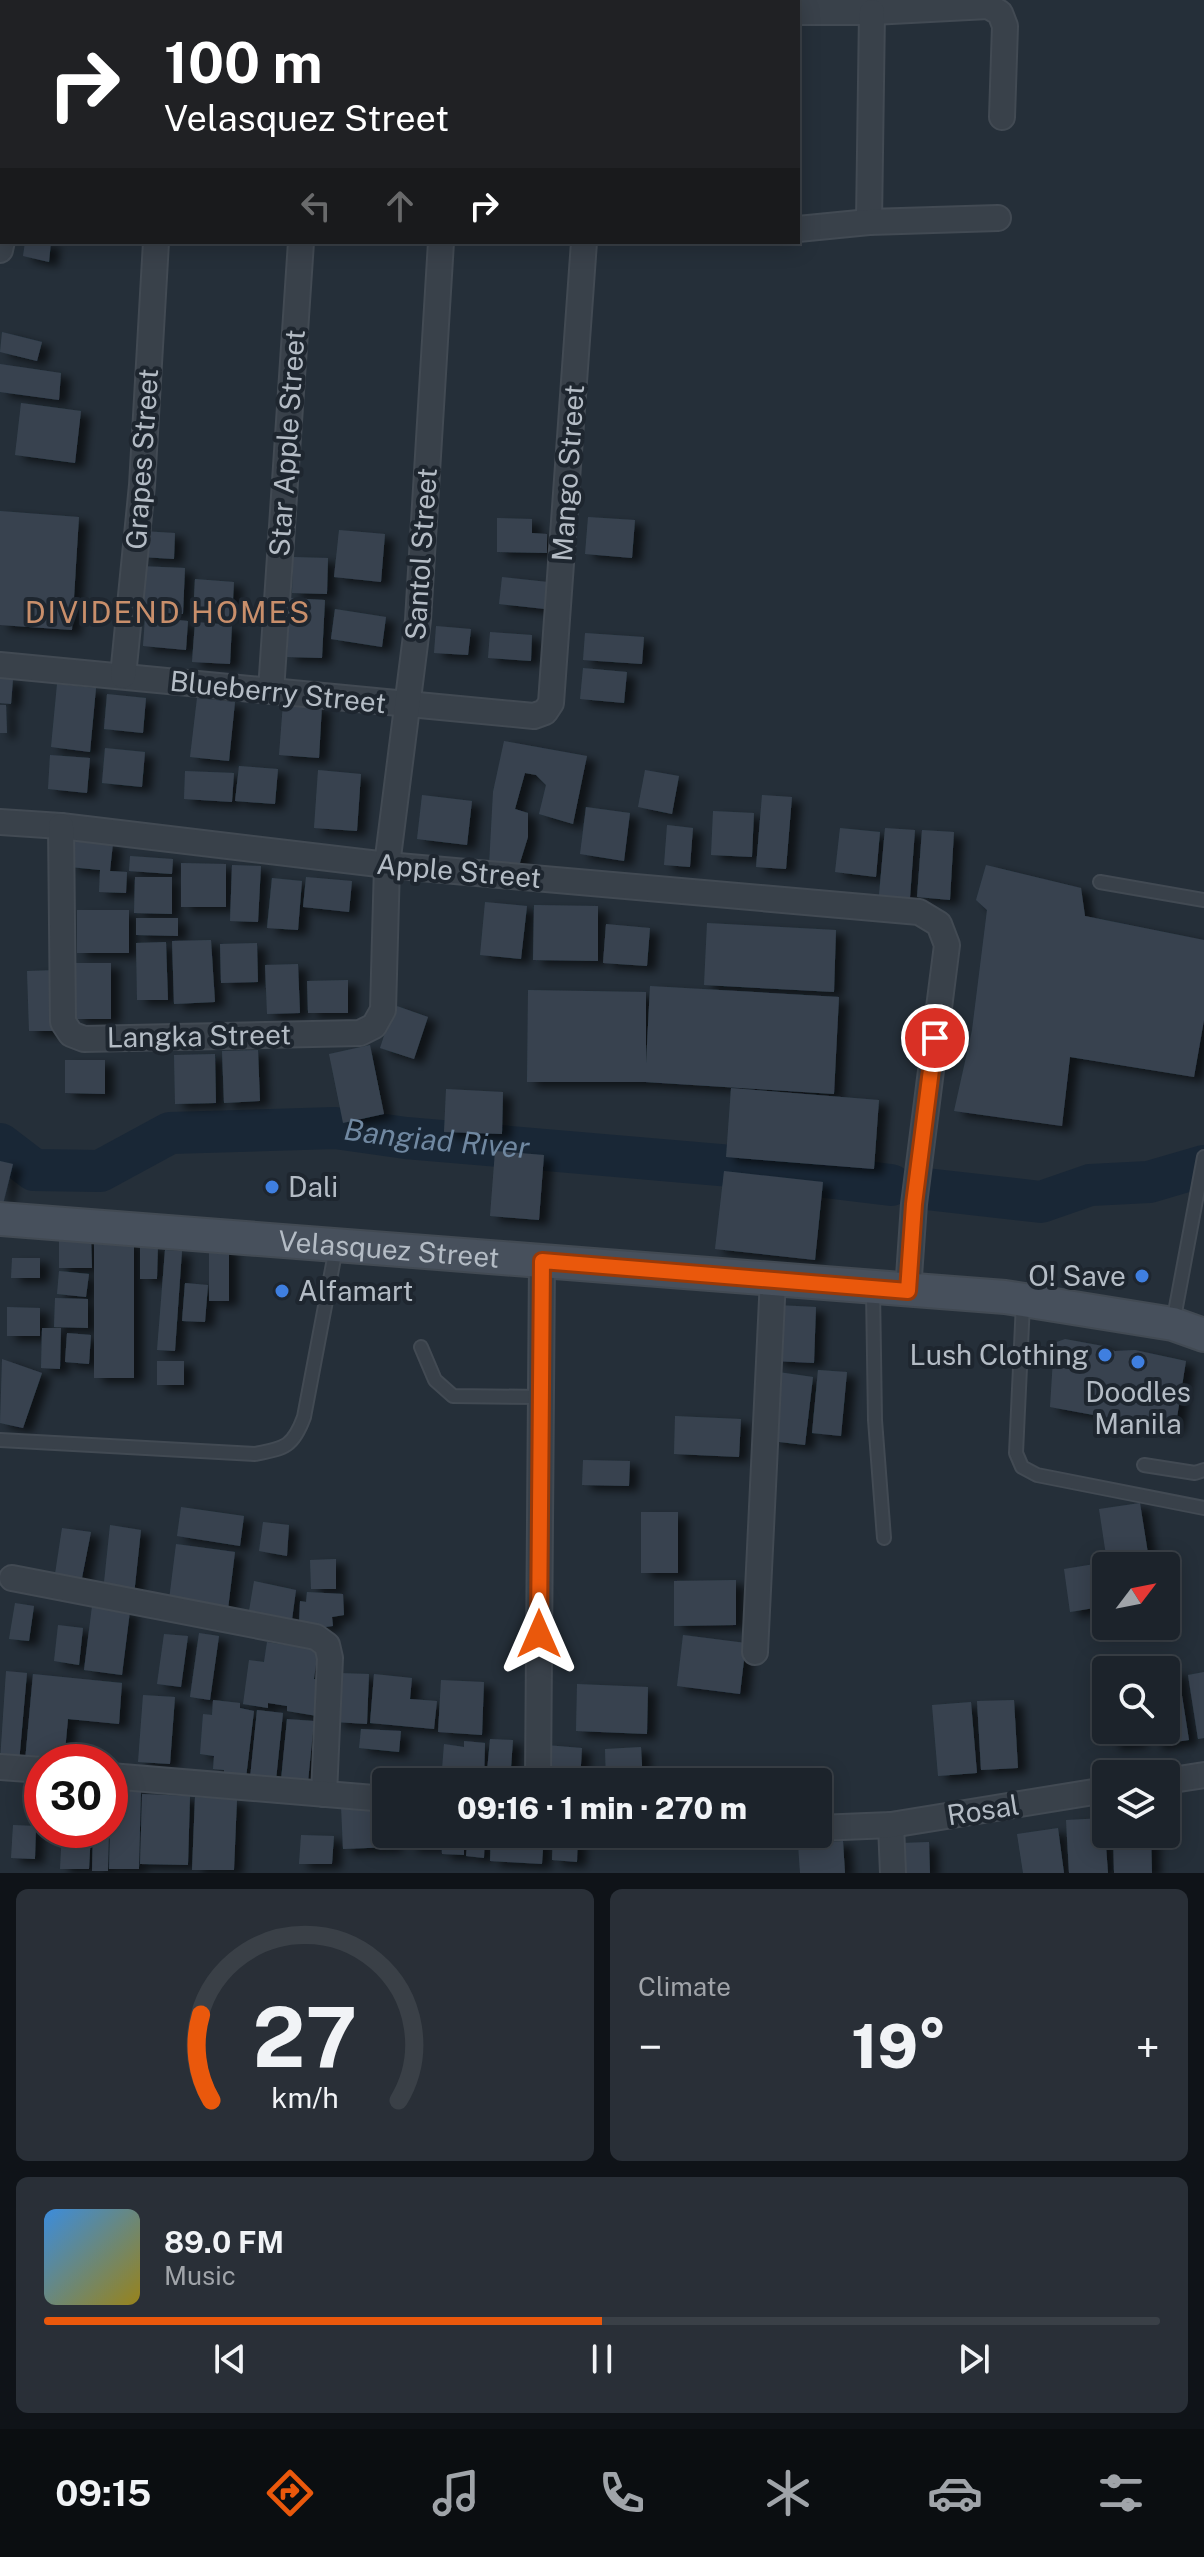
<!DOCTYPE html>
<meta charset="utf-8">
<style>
:root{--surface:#1c232b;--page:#292f37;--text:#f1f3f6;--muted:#a0a4a9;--line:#3a4047;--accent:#ea580c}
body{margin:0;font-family:"Public Sans",sans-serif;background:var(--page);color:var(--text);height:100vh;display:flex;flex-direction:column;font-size:30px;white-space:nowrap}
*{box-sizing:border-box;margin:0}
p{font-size:26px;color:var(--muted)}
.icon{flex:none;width:44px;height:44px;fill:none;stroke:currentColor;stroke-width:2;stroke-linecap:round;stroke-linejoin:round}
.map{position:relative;height:1873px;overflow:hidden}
.details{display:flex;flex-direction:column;gap:16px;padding:16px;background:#0f1318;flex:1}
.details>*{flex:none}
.top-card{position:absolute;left:0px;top:0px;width:800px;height:244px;box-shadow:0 4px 20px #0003,0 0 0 2px var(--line);background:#202124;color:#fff;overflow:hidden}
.needle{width:52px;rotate:58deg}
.buttons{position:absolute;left:1092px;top:1552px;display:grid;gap:16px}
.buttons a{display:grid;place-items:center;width:88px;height:88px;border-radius:8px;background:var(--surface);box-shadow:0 4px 20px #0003,0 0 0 2px var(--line);font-size:40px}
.speed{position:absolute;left:24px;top:1744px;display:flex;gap:16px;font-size:40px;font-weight:700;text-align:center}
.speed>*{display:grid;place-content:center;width:104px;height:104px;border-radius:50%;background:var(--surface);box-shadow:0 4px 20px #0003,0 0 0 2px var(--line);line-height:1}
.speed .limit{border:12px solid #d22;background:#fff;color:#111}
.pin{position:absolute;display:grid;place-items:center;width:68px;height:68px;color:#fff;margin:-34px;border:4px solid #fff;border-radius:50%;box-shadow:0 2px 8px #0007}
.me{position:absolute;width:88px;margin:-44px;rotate:0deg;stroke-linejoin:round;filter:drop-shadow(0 0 6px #0008)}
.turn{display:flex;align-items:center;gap:28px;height:168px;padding:0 32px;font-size:36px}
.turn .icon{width:104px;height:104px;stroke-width:2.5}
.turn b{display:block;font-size:56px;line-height:68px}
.lanes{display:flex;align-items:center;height:76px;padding:0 32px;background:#0003;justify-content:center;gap:40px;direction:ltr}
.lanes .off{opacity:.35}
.big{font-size:60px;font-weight:800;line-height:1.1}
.details .tile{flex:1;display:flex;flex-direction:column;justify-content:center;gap:12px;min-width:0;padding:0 28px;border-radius:12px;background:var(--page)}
.details .dial{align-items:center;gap:0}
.dial svg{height:208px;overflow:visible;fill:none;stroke:var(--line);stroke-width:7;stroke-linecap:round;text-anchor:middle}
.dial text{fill:var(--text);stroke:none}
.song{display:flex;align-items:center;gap:24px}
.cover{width:96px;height:96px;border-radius:12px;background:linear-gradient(135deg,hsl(210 70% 55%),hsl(50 70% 35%))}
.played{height:8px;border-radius:4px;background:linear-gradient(90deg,var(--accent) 50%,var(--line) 50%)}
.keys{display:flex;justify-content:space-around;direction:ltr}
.heat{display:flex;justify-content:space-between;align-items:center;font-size:44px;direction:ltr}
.details .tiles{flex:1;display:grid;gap:16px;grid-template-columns:1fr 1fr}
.tile:last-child{grid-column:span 2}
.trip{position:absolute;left:372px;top:1768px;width:460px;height:80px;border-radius:8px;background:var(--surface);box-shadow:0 4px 20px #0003,0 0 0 2px var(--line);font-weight:800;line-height:80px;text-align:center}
.tabs{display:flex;height:128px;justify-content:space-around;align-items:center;background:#0b0e11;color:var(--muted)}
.tabs .icon{width:56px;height:56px}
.tabs .on{color:var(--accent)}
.tabs b{font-size:36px;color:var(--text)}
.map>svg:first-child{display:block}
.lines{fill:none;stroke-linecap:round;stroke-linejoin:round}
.river{stroke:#192736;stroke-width:42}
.building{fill:#374350;filter:url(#shadow)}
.lane-casing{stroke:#424a53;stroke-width:16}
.street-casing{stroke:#424a53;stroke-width:28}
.secondary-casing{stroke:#424a53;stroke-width:36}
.lane{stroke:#39414a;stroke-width:12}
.street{stroke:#39414a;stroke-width:24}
.secondary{stroke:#47505c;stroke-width:32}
.route-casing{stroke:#983908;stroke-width:20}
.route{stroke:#ea580c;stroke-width:14}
.shop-dot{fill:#3f7fe0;stroke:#1e262f;stroke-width:3}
.labels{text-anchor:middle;stroke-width:8;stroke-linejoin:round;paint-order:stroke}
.street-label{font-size:28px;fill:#b4bcc5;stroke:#1e262f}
.poi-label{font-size:28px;fill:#b4bcc5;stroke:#1e262f;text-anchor:start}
.neighbourhood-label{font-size:30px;letter-spacing:2px;fill:#c98f6b;stroke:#1e262f}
.water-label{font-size:30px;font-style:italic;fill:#7088a1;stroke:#1e262f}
</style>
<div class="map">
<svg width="1204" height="1873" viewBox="0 0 1204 1873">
<defs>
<filter id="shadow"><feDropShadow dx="9" dy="5" stdDeviation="4" flood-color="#0009"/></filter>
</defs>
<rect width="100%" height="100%" fill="#252f39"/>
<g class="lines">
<g class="river">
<path id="s1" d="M0,1144L34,1170L100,1171L170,1133L335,1128L406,1138L743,1167L891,1185"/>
<path d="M926,1189L1041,1202L1090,1185L1149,1182L1204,1166"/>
</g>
</g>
<g class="building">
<path d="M25,242H51L49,262L23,256Z"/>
<path d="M2,332L42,342L37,361L0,352Z"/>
<path d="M0,364L61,373L59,400L0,392Z"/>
<path d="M21,403L81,411L75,463L15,455Z"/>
<path d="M0,511L79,517L72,630L0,625Z"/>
<path d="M588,517L635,520L632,558L585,554Z"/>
<path d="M497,518L532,519V533L547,534V553L497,552Z"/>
<path d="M339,530L385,534L381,582L334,577Z"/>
<path d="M142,531L175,533L174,559L141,557Z"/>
<path d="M293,557L328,558L327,594L292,593Z"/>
<path d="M139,566L185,568L183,614L136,611Z"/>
<path d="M502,577L548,582L545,609L499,604Z"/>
<path d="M195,579L234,582L232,618L193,615Z"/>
<path d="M290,598L325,600L322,658L287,657Z"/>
<path d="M335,609L386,617L382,647L331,639Z"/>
<path d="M145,617L188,621L186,650L143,646Z"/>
<path d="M195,622L232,625L230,664L192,662Z"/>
<path d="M436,626L471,629L468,655L434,653Z"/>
<path d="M490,632L532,635L531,661L488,658Z"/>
<path d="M585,633L644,637L642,664L583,660Z"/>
<path d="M583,668L627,672L624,703L580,699Z"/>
<path d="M0,678L13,679L11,704L0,703Z"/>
<path d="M57,684L96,688L90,752L51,747Z"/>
<path d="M107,694L146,698L143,733L104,729Z"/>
<path d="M197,698L235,702L229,761L190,757Z"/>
<path d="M283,703L322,706L319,758L279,755Z"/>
<path d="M0,705H6L7,733H0Z"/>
<path d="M504,741L587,756L573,824L539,814L546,785L536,775L525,773L515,809L528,813V837L518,869L489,866L493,792Z"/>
<path d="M105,748L145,752L142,787L102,783Z"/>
<path d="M50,755L90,758L87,793L48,789Z"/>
<path d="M239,766L278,769L275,804L235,801Z"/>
<path d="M318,770L361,774L357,831L314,828Z"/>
<path d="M645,770L679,776L672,814L638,807Z"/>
<path d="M185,771L234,773L232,802L184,799Z"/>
<path d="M422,795L472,801L467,845L417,839Z"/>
<path d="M762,795L792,797L786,869L756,867Z"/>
<path d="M586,807L630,813L624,861L580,854Z"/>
<path d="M713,811L754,813L752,857L711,855Z"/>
<path d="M667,825L693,828L690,867L664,865Z"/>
<path d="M840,828L880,832L876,877L835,872Z"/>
<path d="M885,828L915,830L910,898L879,895Z"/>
<path d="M922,830L954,832L950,900L917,897Z"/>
<path d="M72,839L113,843L110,871L127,872L126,893L99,892L100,870L70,867Z"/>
<path d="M130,856L173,859L172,874L129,871Z"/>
<path d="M181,863L226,864V907H181Z"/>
<path d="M232,865L261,866L258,922L230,921Z"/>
<path d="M986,865L1081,888L1085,916L1204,940V1020L1194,1077L1070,1057L1062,1126L954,1111L972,1030L987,910L976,900Z"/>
<path d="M135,877H172V914L134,913Z"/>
<path d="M306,877L352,881L349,912L303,907Z"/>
<path d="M272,878L302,881L298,930L267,928Z"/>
<path d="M485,902L527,906L521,959L480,955Z"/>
<path d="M534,905L598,906V961L533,960Z"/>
<rect x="77" y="910" width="52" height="43"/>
<path d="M136,918H178V936L136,935Z"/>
<path d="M707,923L836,930L834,992L704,985Z"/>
<path d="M606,924L650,928L647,966L603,963Z"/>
<path d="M211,940L215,1002L174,1004L172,941Z"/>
<path d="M166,942L168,1000H137L136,943Z"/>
<path d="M257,943L258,982L221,983L220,944Z"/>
<rect x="75" y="963" width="36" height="56"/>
<path d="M298,964L300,1013L267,1014L265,965Z"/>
<path d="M58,970L60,1031H29L27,971Z"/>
<path d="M348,980V1013H308L307,981Z"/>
<path d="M650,986L839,997L834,1094L645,1082H527L528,990L646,992V1064Z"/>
<path d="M394,1005L428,1017L414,1059L380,1048Z"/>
<path d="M370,1045L384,1114L343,1123L329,1054Z"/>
<path d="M258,1050L260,1101L224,1103L222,1051Z"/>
<path d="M215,1054L216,1103L175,1104L174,1055Z"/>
<path d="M65,1060H105V1094L65,1093Z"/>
<path d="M731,1088L879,1100L874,1169L726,1157Z"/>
<path d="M446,1089L503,1092L502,1134L444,1132Z"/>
<path d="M495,1151L544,1155L539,1220L490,1216Z"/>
<path d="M0,1161L13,1164L3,1204H0Z"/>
<path d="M724,1171L823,1182L815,1260L715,1249Z"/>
<path d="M91,1236L92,1268H59V1237Z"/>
<path d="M94,1238L134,1239V1378H94Z"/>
<path d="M140,1244H158L157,1279H140Z"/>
<path d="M209,1245L229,1246V1301H209Z"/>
<path d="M165,1250L182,1251L175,1351L157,1350Z"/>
<path d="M12,1258H40V1278H11Z"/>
<path d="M59,1271L89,1274L86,1297L57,1294Z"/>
<path d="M185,1283L208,1285L205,1322L182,1321Z"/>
<path d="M55,1298L88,1299V1328L54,1327Z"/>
<path d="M777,1305L816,1307L814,1363L774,1361Z"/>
<path d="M7,1307L40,1308V1336H7Z"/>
<path d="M42,1328H61L60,1369L41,1368Z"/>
<path d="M67,1333L91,1335L89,1364L65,1362Z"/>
<path d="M1065,1339L1103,1346L1115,1351L1135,1350L1186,1361L1175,1430L1050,1407L1054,1343Z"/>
<path d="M2,1359L42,1373L23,1428L0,1423Z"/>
<rect x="157" y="1361" width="27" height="24"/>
<path d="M818,1370L847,1372L841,1436L812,1433Z"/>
<path d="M778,1372L813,1377L805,1445L771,1441Z"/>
<path d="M675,1416L741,1419L739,1457L674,1454Z"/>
<path d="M583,1460L630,1461L629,1486L582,1485Z"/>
<path d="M1140,1503L1150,1566H1106V1606L1070,1612L1064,1569L1107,1562L1099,1509Z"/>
<path d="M181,1507L244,1516L240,1546L177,1536Z"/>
<rect x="641" y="1512" width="37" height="61"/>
<path d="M263,1522L289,1525L287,1556L259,1551Z"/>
<path d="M110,1525L141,1530L134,1595L103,1592Z"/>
<path d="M62,1528L91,1532L80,1588L55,1574Z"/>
<path d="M176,1544L235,1552L228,1609L169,1600Z"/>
<path d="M336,1559V1589H311L310,1560Z"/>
<path d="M736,1580V1625L674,1626V1581Z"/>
<path d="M254,1581L296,1590L291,1627L248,1617Z"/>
<path d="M307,1592L343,1594L344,1615L332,1617L333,1626L317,1628V1623L299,1624L300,1601L306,1602Z"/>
<path d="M15,1603L34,1606L29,1641L9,1639Z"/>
<path d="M92,1606L130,1611L122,1675L84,1670Z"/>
<path d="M58,1625L83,1628L79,1665L54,1661Z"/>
<path d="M199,1633L219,1636L210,1700L190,1697Z"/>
<path d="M164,1634L188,1636L181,1687L157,1684Z"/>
<path d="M683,1635L746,1643L740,1694L677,1686Z"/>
<path d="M267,1642L318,1650L314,1679L322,1680L317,1716L287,1711V1706L268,1703V1708L243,1704L249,1660L264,1662Z"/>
<path d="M1178,1670L1189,1740L1154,1745L1152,1730H1166V1672Z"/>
<path d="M6,1671L27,1673L19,1763L0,1761Z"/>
<path d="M1204,1672V1738L1198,1739L1188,1675Z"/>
<path d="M338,1673L369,1674L367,1724L335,1722Z"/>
<path d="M33,1674L122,1683L119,1724L68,1719L64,1762L25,1761Z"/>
<path d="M374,1674L412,1678L410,1699L437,1701L434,1729L370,1723Z"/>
<path d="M441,1680L484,1682L482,1735L438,1732Z"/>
<path d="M577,1684L648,1687L647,1734L576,1731Z"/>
<path d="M143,1695L175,1697L170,1764L138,1762Z"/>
<path d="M213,1700L240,1703V1708L254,1711L246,1778L224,1776V1770L213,1769L214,1756L200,1754L203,1714L212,1715Z"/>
<path d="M1014,1700L1018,1768L981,1770L977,1701Z"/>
<path d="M971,1702L977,1773L938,1776L932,1705Z"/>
<path d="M257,1710L283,1713L276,1780L250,1778Z"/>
<path d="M287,1719L314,1721L308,1782L281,1780Z"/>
<path d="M361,1729L401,1731L399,1752L359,1748Z"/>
<path d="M1110,1730H1137L1139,1742L1111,1745Z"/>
<path d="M490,1739L513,1740L510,1782H486Z"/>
<path d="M464,1741L485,1743L484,1782H441L444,1744L464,1747Z"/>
<path d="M546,1745L582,1748L580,1782H544Z"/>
<path d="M641,1747L643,1782H606L605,1749Z"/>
<path d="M111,1787L141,1789L139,1869H109Z"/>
<path d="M142,1794L190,1796L188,1865L140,1864Z"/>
<path d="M195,1797L237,1799L234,1870H192Z"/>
<path d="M384,1805L386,1834H393V1847L343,1849L341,1806Z"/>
<path d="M1104,1818L1108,1873H1069L1066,1820Z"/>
<path d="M13,1825L36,1826L35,1859L11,1858Z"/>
<path d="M1058,1828L1064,1873H1023L1017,1834Z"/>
<path d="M93,1830H109L108,1871H92Z"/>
<path d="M62,1831L91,1833L89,1869H60Z"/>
<path d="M409,1834H439L440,1847H409Z"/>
<path d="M441,1834H464V1855L442,1854Z"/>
<path d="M468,1834H485L484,1858L466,1856Z"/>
<path d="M491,1834H544L542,1864L490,1861Z"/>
<path d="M553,1834H578L577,1862L552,1860Z"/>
<path d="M1113,1834H1151L1152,1873H1114Z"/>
<path d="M301,1835L334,1836L332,1864H299Z"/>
<path d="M843,1841L845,1873H800L798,1844Z"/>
<path d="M929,1842L930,1873H901V1843Z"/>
</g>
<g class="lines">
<defs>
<g id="lane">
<path d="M1100,882L1204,900"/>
<path d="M873,1290L875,1420L884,1538"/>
<path d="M1023,1303L1016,1453L1022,1467L1037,1475L1204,1508"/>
<path d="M1173,1323L1204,1157"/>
<path d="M421,1347L435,1380L453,1396L541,1397"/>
<path d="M0,1440L255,1454C285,1448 293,1447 304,1417L336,1248"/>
<path d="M1144,1465L1195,1473L1204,1470"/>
</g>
<g id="street">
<path d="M171,2V0"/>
<path d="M317,2V0"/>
<path d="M456,2V0"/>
<path d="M602,2V0"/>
<path d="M738,2V0"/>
<path d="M0,12H2"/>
<path d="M798,12H872L988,6L1000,13L1005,26L1002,117"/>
<path d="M0,172H2"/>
<path d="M869,222L872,12"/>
<path d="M798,229L869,222L998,218"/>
<path d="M0,250L2,241"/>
<path d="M0,665L534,716L545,712L551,703L584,242"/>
<path d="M123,676L142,485L156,242"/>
<path d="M271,691L301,242"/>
<path d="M0,822L61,826L387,865L919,912L939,924L947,945L914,1204L908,1291"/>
<path d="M61,826L63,1022L71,1034L84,1039L360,1033L374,1026L383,1010L387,865L418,620L441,242"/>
<path d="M12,1578L316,1637L327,1645L330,1658L324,1794"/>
<path d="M755,1652L773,1279"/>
<path d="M0,1767L42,1770"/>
<path d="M110,1776L386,1799"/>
<path d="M1166,1781L1204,1775"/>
<path d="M538,1782L542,1261"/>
<path d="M891,1825L893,1873"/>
<path d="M818,1828L891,1825L1106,1790"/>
</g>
<g id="secondary">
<path id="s2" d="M0,1219L1005,1297L1173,1324L1204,1335"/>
</g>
</defs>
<use href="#lane" class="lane-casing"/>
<use href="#street" class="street-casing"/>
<use href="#secondary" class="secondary-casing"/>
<use href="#lane" class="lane"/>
<use href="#street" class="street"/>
<use href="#secondary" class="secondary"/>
</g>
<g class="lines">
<defs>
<path id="route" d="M539,1634L542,1261L908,1291L914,1204L935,1038"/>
</defs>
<use href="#route" class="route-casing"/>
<use href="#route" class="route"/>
</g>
<g class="shop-dot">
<circle cx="272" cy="1187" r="8"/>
<circle cx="1142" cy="1276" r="8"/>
<circle cx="282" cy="1291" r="8"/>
<circle cx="1105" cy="1355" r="8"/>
<circle cx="1138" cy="1362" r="8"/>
</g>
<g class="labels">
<g class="street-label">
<text transform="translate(287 443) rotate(-86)" y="10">Star Apple Street</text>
<text transform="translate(142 459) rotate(-86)" y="10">Grapes Street</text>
<text transform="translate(568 473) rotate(-86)" y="10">Mango Street</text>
<text transform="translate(421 554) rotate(-86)" y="10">Santol Street</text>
<text transform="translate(278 692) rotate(6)" y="10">Blueberry Street</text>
<text transform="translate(459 871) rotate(5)" y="10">Apple Street</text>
<text transform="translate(199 1036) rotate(-1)" y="10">Langka Street</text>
<text dy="10" stroke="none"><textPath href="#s2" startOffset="390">Velasquez Street</textPath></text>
<text transform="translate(983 1810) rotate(-9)" y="10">Rosal</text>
</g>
<g class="poi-label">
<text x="288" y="1197">Dali</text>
<text x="1126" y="1286" text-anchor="end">O! Save</text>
<text x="298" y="1301">Alfamart</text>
<text x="1089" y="1365" text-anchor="end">Lush Clothing</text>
<text x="1138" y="1402" text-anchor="middle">Doodles<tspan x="1138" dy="32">Manila</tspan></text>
</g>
<g class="neighbourhood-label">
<text x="168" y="623">DIVIDEND HOMES</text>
</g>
<g class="water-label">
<text dy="10" stroke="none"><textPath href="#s1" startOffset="456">Bangiad River</textPath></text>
</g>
</g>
</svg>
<div class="buttons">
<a><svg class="needle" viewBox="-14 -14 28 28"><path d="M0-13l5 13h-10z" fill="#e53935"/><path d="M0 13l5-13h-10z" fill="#a0a4a9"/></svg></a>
<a><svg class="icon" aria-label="search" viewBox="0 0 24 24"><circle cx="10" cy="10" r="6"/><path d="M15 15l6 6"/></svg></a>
<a><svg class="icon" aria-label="layers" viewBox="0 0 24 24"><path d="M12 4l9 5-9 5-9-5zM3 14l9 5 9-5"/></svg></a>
</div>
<div class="speed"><div class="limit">30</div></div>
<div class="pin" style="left:935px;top:1038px;background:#d93025"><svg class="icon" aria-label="arrive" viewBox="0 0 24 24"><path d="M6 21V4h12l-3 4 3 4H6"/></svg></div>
<svg class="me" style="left:539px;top:1634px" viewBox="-20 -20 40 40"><path d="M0-17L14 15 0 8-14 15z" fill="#ea580c" stroke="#fff" stroke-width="4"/></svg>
<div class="trip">09:16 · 1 min · 270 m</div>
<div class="top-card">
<div class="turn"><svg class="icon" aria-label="right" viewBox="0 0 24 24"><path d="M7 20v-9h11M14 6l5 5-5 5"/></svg><div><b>100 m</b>Velasquez Street</div></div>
<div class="lanes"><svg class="icon off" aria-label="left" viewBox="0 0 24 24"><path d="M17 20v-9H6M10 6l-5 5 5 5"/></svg><svg class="icon off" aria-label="ahead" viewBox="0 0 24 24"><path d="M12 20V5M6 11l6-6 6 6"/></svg><svg class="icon" aria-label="right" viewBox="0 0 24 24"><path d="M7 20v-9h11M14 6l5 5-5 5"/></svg></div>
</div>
</div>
<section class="details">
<div class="tiles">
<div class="tile dial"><svg viewBox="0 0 100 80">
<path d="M14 69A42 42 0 1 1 86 69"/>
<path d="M14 69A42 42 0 0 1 10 36" stroke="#ea580c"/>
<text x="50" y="56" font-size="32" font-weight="700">27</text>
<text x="50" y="72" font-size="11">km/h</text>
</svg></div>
<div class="tile"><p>Climate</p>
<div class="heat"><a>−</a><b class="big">19°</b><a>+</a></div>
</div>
<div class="tile">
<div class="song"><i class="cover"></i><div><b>89.0 FM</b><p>Music</p></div></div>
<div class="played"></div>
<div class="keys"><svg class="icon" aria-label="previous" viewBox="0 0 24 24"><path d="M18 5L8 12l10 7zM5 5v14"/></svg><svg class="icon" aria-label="pause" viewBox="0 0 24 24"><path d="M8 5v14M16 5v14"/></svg><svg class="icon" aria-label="next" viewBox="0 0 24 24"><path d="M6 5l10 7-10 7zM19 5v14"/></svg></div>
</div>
</div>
</section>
<nav class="tabs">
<b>09:15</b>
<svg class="icon on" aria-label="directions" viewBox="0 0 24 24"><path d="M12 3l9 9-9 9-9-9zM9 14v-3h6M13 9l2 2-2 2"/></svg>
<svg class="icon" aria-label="music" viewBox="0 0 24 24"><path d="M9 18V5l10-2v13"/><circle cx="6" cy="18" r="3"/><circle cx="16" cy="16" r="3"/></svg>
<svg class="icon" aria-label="phone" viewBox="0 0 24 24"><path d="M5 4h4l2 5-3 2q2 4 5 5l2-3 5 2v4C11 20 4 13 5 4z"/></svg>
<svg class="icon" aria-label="climate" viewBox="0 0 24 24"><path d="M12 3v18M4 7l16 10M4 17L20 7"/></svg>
<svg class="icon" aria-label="car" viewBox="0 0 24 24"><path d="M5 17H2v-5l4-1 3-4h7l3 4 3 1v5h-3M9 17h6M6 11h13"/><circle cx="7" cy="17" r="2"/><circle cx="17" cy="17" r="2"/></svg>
<svg class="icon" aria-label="filters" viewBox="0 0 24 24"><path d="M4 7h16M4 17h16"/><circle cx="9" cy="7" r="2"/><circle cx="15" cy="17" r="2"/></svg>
</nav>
